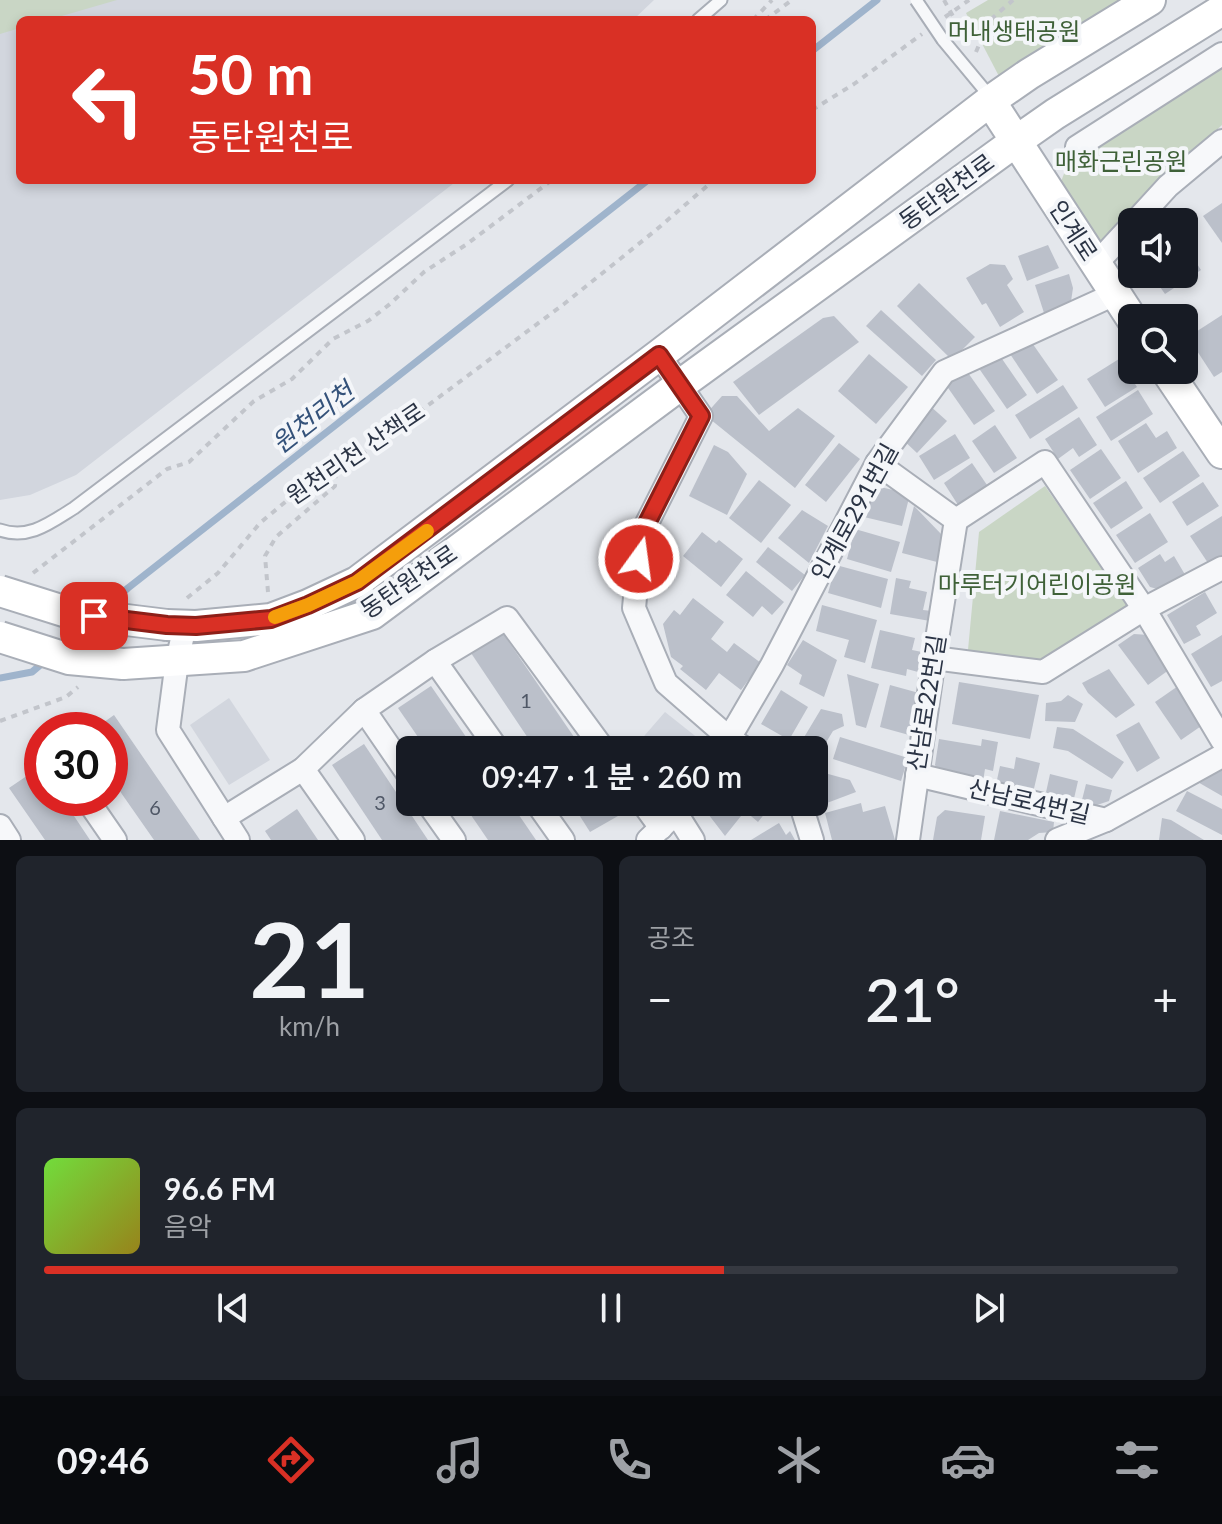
<!DOCTYPE html>
<html lang="ko">
<meta charset="utf-8">
<style>
:root{--surface:#171b24;--page:#20242c;--text:#f1f3f6;--muted:#9ea1a6;--line:#363941;--accent:#d93025}
body{margin:0;font-family:Lato,"Noto Sans KR",sans-serif;background:var(--page);color:var(--text);height:100vh;display:flex;flex-direction:column;font-size:30px;white-space:nowrap}
*{box-sizing:border-box;margin:0}
p{font-size:26px;color:var(--muted)}
.icon{flex:none;width:44px;height:44px;fill:none;stroke:currentColor;stroke-width:2;stroke-linecap:round;stroke-linejoin:round}
.map{position:relative;height:840px;overflow:hidden}
.sheet{display:flex;flex-direction:column;gap:16px;padding:16px;background:#0d0f14;flex:1}
.sheet>*{flex:none}
.top-card{position:absolute;left:16px;top:16px;width:800px;height:168px;border-radius:12px;box-shadow:0 4px 12px #0003;background:#d93025;color:#fff;overflow:hidden}
.buttons{position:absolute;left:1118px;top:208px;display:grid;gap:16px}
.buttons a{display:grid;place-items:center;width:80px;height:80px;border-radius:12px;background:var(--surface);box-shadow:0 4px 12px #0003;font-size:40px}
.speed{position:absolute;left:24px;top:712px;display:flex;gap:16px;font-size:40px;font-weight:700;text-align:center}
.speed>*{display:grid;place-content:center;width:104px;height:104px;border-radius:50%;background:var(--surface);box-shadow:0 4px 12px #0003;line-height:1}
.speed .limit{border:12px solid #d22;background:#fff;color:#111}
.pin{position:absolute;display:grid;place-items:center;width:68px;height:68px;color:#fff;margin:-34px;border-radius:16px;box-shadow:0 4px 12px #0006}
.me{position:absolute;width:88px;margin:-44px;rotate:14deg;stroke-linejoin:round;filter:drop-shadow(0 0 6px #0008)}
.turn{display:flex;align-items:center;gap:28px;height:168px;padding:0 40px;font-size:36px}
.turn .icon{width:104px;height:104px;stroke-width:2.5}
.turn b{display:block;font-size:56px;line-height:68px}
.big{font-size:60px;font-weight:600;line-height:1.1}
.sheet .widget{flex:1;display:flex;flex-direction:column;justify-content:center;gap:12px;min-width:0;padding:0 28px;border-radius:12px;background:var(--page)}
.sheet .dial{align-items:center;gap:0}
.dial b{font-size:104px;line-height:1}
.song{display:flex;align-items:center;gap:24px}
.cover{width:96px;height:96px;border-radius:12px;background:linear-gradient(135deg,hsl(100 70% 55%),hsl(50 70% 35%))}
.played{height:8px;border-radius:4px;background:linear-gradient(90deg,var(--accent) 60%,var(--line) 60%)}
.keys{display:flex;justify-content:space-around;direction:ltr}
.heat{display:flex;justify-content:space-between;align-items:center;font-size:44px;direction:ltr}
.sheet .tiles{flex:1;display:grid;gap:16px;grid-template-columns:1fr 1fr}
.widget:last-child{grid-column:span 2}
.trip{position:absolute;left:396px;top:736px;width:432px;height:80px;border-radius:12px;background:var(--surface);box-shadow:0 4px 12px #0003;font-weight:600;line-height:80px;text-align:center}
.menu{display:flex;height:128px;justify-content:space-around;align-items:center;background:#090b0e;color:var(--muted)}
.menu .icon{width:56px;height:56px}
.menu .active{color:var(--accent)}
.menu b{font-size:36px;color:var(--text)}
.map>svg:first-child{display:block}
.built{fill:#d2d6de}
.green{fill:#c9d6c5}
.lines{fill:none;stroke-linecap:round;stroke-linejoin:round}
.stream{stroke:#9fb4cc;stroke-width:7}
.building{fill:#bbc0ca}
.lane-casing{stroke:#a9aeb7;stroke-width:15}
.street-casing{stroke:#a9aeb7;stroke-width:26}
.secondary-casing{stroke:#a9aeb7;stroke-width:34}
.path{stroke:#c2c5cb;stroke-width:4;stroke-dasharray:6 6;stroke-linecap:butt}
.lane{stroke:#f7f8fa;stroke-width:11}
.street{stroke:#f7f8fa;stroke-width:22}
.secondary{stroke:#fff;stroke-width:30}
.lane-bridge-casing{stroke:#a9aeb7;stroke-width:15;stroke-linecap:butt}
.secondary-bridge-casing{stroke:#a9aeb7;stroke-width:34;stroke-linecap:butt}
.lane-bridge{stroke:#f7f8fa;stroke-width:11}
.secondary-bridge{stroke:#fff;stroke-width:30}
.route-casing{stroke:#8d1f18;stroke-width:20}
.route{stroke:#d93025;stroke-width:14}
.slow{stroke:#f59e0b;stroke-width:14}
.labels{text-anchor:middle;stroke-width:8;stroke-linejoin:round;paint-order:stroke}
.number-label{font-size:20px;fill:#4f5766}
.park-label{font-size:24px;fill:#3f6138;stroke:#f4f6f9}
.street-label{font-size:24px;fill:#2b3445;stroke:#f4f6f9}
.water-label{font-size:26px;font-style:italic;fill:#34527a;stroke:#f4f6f9}
</style>
<div class="map">
<svg width="1222" height="840" viewBox="0 0 1222 840">
<rect width="100%" height="100%" fill="#e4e7ec"/>
<g class="built">
<path d="M0,0H654L633,20H20V180H458L76,475L30,495L0,500Z"/>
<path d="M229,698L270,760L229,785L190,725Z"/>
<path d="M665,712L699,739L692,750H632Z"/>
</g>
<g class="green">
<path d="M0,0H117L48,20H20V28L0,34Z"/>
<path d="M988,0H1124L1002,82L966,13Z"/>
<path d="M1222,51V125L1160,182L1098,255L1056,195L1065,171L1096,122L1202,65Z"/>
<path d="M1045,486L1128,605L1036,662L968,650L979,532Z"/>
</g>
<g class="lines">
<g class="stream">
<path d="M812,51L877,0"/>
<path d="M105,608L128,588L648,180"/>
<path d="M60,647L87,624"/>
<path d="M0,678L32,672L45,661"/>
</g>
</g>
<g class="building">
<path d="M1222,203V243L1203,216Z"/>
<path d="M1184,244L1201,270L1165,294L1151,274H1184Z"/>
<path d="M1048,245L1059,268L1027,281L1018,256Z"/>
<path d="M990,264L1005,265L1013,279L1007,285L1024,312L1000,327L986,303L982,305L966,278Z"/>
<path d="M1069,274L1073,288L1070,308L1045,316L1035,285Z"/>
<path d="M919,283L975,337L952,360L897,306Z"/>
<path d="M881,310L936,360L922,376L866,326Z"/>
<path d="M1222,315V372L1214,377L1188,337Z"/>
<path d="M834,316L859,342L759,415L733,382L823,318Z"/>
<path d="M1030,340L1058,380L1037,394L1010,354Z"/>
<path d="M998,353L1027,395L1007,409L978,367Z"/>
<path d="M869,354L908,387L876,424L838,391Z"/>
<path d="M1119,359L1137,387L1105,407L1087,379Z"/>
<path d="M966,370L995,411L974,425L946,385Z"/>
<path d="M1063,385L1078,408L1030,439L1015,415Z"/>
<path d="M1138,390L1153,414L1111,441L1096,417Z"/>
<path d="M722,396H737L769,431L798,408L835,436L795,488L705,415Z"/>
<path d="M929,405L947,421L917,453L900,437Z"/>
<path d="M1079,417L1097,445L1079,457L1073,448L1058,459L1045,439Z"/>
<path d="M1146,423L1156,438L1167,431L1177,448L1138,473L1118,441Z"/>
<path d="M995,425L1017,458L994,473L972,441Z"/>
<path d="M955,434L970,458L934,480L919,456Z"/>
<path d="M839,443L860,459L826,502L805,485Z"/>
<path d="M714,445L728,452L747,474L727,515L689,496Z"/>
<path d="M1101,449L1121,478L1090,499L1070,470Z"/>
<path d="M1183,451L1200,476L1160,503L1143,478Z"/>
<path d="M972,463L987,485L958,505L944,483Z"/>
<path d="M759,480L791,505L761,543L729,518Z"/>
<path d="M1126,481L1143,508L1111,529L1093,503Z"/>
<path d="M1203,482L1219,506L1187,526L1172,502Z"/>
<path d="M872,485L910,494L902,526L864,517Z"/>
<path d="M914,506L943,536L937,562L902,553Z"/>
<path d="M802,510L828,526L809,563L778,538Z"/>
<path d="M1150,513L1168,542L1135,563L1116,535Z"/>
<path d="M1222,516V558L1210,566L1190,536Z"/>
<path d="M855,529L900,542L891,572L847,559Z"/>
<path d="M702,532L716,543L719,540L743,559L721,587L683,556Z"/>
<path d="M768,547L805,575L792,591L756,562Z"/>
<path d="M1160,554L1165,562L1174,556L1187,578L1165,591L1150,587L1138,568Z"/>
<path d="M836,565L888,579L881,608L828,593Z"/>
<path d="M746,571L784,602L772,615L762,606L753,617L726,595Z"/>
<path d="M896,578L911,581L909,588L927,592L923,610L932,611L930,621L890,614Z"/>
<path d="M1205,592L1217,613L1196,626L1201,635L1184,644L1167,615Z"/>
<path d="M693,598L724,622L711,639L727,652L734,643L761,663L741,690L719,673L706,690L680,669L683,666L671,657L663,624L674,610L680,615Z"/>
<path d="M822,605L877,620L865,663L844,657L849,640L816,631Z"/>
<path d="M880,630L915,638L912,650L922,652L918,672L907,669L906,676L871,668Z"/>
<path d="M502,632L583,750H536L471,653Z"/>
<path d="M1134,634L1149,635L1173,667L1148,685L1118,645Z"/>
<path d="M1222,635V681L1211,687L1191,654Z"/>
<path d="M803,640L837,660L824,697L799,684L802,675L787,665Z"/>
<path d="M1109,669L1135,705L1116,718L1088,693L1082,683Z"/>
<path d="M847,674L879,684L866,728L856,725Z"/>
<path d="M959,682L1039,695L1030,739L952,724Z"/>
<path d="M1181,684L1207,722L1181,740L1155,702Z"/>
<path d="M890,685L919,693L909,735L880,727Z"/>
<path d="M431,686L475,750H427L398,708Z"/>
<path d="M781,690L808,707L789,740L761,724Z"/>
<path d="M1068,695L1083,704L1075,722L1045,721L1046,703L1061,701Z"/>
<path d="M821,709L842,714L844,726L833,731L814,762V750L797,749Z"/>
<path d="M114,715L200,840H154L110,777V730H93Z"/>
<path d="M1139,722L1160,758L1137,772L1116,735Z"/>
<path d="M1057,727L1073,729L1124,762L1112,779L1068,751L1053,748Z"/>
<path d="M840,737L908,758L901,781L833,759Z"/>
<path d="M939,739L981,746L982,739L998,742L993,771L985,769L982,788L946,782L935,765Z"/>
<path d="M364,744L428,840H382L332,765Z"/>
<path d="M1016,757L1040,763L1032,797L995,789L1000,766L1014,769Z"/>
<path d="M40,767L42,769V798H62L90,840H45L9,788Z"/>
<path d="M1222,767V796L1196,781Z"/>
<path d="M821,772L850,780L856,792L819,806L814,796V777Z"/>
<path d="M1050,774L1078,781L1073,803L1045,797Z"/>
<path d="M1086,784L1112,790L1109,801L1091,807L1081,804Z"/>
<path d="M1187,791L1222,809V835L1176,811Z"/>
<path d="M462,802H510L536,840H488Z"/>
<path d="M571,802H618L625,812L590,832Z"/>
<path d="M705,802H774L758,822L745,811L725,836L702,806Z"/>
<path d="M861,803L863,812L885,806L895,840H832L825,813Z"/>
<path d="M297,809L318,840H271L265,831Z"/>
<path d="M945,810L985,816L981,840H933L937,817Z"/>
<path d="M1000,811L1054,822L1053,832L1039,833L1028,840H994Z"/>
<path d="M1162,818L1171,820L1204,840H1159Z"/>
<path d="M779,823L786,835L790,831L795,840H751Z"/>
</g>
<g class="lines">
<defs>
<g id="lane">
<path d="M698,20L721,0"/>
<path d="M943,40L987,93L989,100"/>
<path d="M0,530C29,540 50,523 74,508L508,180"/>
</g>
<g id="street">
<path d="M1077,147L1222,54"/>
<path d="M1135,222L1168,186L1222,141"/>
<path d="M1096,264L1132,225"/>
<path d="M659,355L701,416L641,535L634,608L666,683L729,738L747,750"/>
<path d="M877,463L956,520L934,658L908,840"/>
<path d="M956,520L1045,462L1144,609L1222,740"/>
<path d="M185,626L177,661L168,730L238,840"/>
<path d="M934,658L1043,672L1144,609L1222,568"/>
<path d="M435,661L498,750"/>
<path d="M364,710L410,777"/>
<path d="M721,750L737,725L772,665L877,463L944,372L1115,294"/>
<path d="M303,769L353,840"/>
<path d="M917,775L1106,820L1222,756"/>
<path d="M86,798L115,840"/>
<path d="M427,802L454,840"/>
<path d="M536,802L563,840"/>
<path d="M642,802L661,828"/>
<path d="M800,802L812,840"/>
<path d="M676,813L693,840"/>
<path d="M224,818L303,769L364,710L435,661L507,618L604,750"/>
<path d="M0,826L9,840"/>
<path d="M648,840L676,813L684,802"/>
<path d="M1057,840L1106,820"/>
</g>
<g id="secondary">
<path d="M990,101L1132,319"/>
<path d="M1166,370L1222,453"/>
<path d="M167,625L196,626L271,619L308,605L357,582L659,355L990,101L1029,74L1150,0"/>
<path d="M123,664L244,656L372,614L680,385L1015,142L1055,114L1222,10"/>
</g>
</defs>
<use href="#lane" class="lane-casing"/>
<use href="#street" class="street-casing"/>
<use href="#secondary" class="secondary-casing"/>
<g class="path">
<path d="M944,0L966,40"/>
<path d="M945,17L969,0"/>
<path d="M753,20L772,0"/>
<path d="M765,20L792,0"/>
<path d="M976,52L989,21L1013,0"/>
<path d="M812,110L854,84L922,34"/>
<path d="M33,573L167,469L189,462L254,401L292,379L333,339L368,321L390,304L424,272L467,244L552,180"/>
<path d="M268,592L265,556L276,537L335,486L336,469"/>
<path d="M187,598L218,573L260,523L314,478L356,459L564,304L656,230L714,180"/>
<path d="M0,721L66,697L78,687"/>
</g>
<use href="#lane" class="lane"/>
<use href="#street" class="street"/>
<use href="#secondary" class="secondary"/>
<defs>
<path id="lane-bridge" d="M916,0L943,40"/>
<g id="secondary-bridge">
<path d="M0,591L70,613L167,625"/>
<path d="M0,637L69,659L123,664"/>
</g>
</defs>
<use href="#lane-bridge" class="lane-bridge-casing"/>
<use href="#secondary-bridge" class="secondary-bridge-casing"/>
<use href="#lane-bridge" class="lane-bridge"/>
<use href="#secondary-bridge" class="secondary-bridge"/>
</g>
<g class="lines">
<defs>
<path id="route" d="M94,616L167,625L196,626L271,619L308,605L357,582L659,355L701,416L641,535L639,559"/>
</defs>
<use href="#route" class="route-casing"/>
<use href="#route" class="route"/>
<path class="slow" d="M275,617L308,605L357,582L427,531"/>
</g>
<g class="labels">
<g class="number-label">
<text x="526" y="708">1</text>
<text x="380" y="810">3</text>
<text x="155" y="815">6</text>
</g>
<g class="park-label">
<text x="1014" y="40">머내생태공원</text>
<text x="1121" y="170">매화근린공원</text>
<text x="1037" y="593">마루터기어린이공원</text>
</g>
<g class="street-label">
<text transform="translate(947 192) rotate(-36)" y="8">동탄원천로</text>
<text transform="translate(1073 231) rotate(57)" y="8">인계로</text>
<text transform="translate(356 454) rotate(-34)" y="8">원천리천 산책로</text>
<text transform="translate(855 512) rotate(-61)" y="8">인계로291번길</text>
<text transform="translate(409 582) rotate(-34)" y="8">동탄원천로</text>
<text transform="translate(927 703) rotate(-81)" y="8">산남로22번길</text>
<text transform="translate(1029 802) rotate(13)" y="8">산남로4번길</text>
</g>
<g class="water-label">
<text transform="translate(313 418) rotate(-38)" y="9">원천리천</text>
</g>
</g>
</svg>
<div class="buttons">
<a><svg class="icon" aria-label="sound" viewBox="0 0 24 24"><path d="M4 9h4l5-4v14l-5-4H4zM17 9q2 3 0 6"/></svg></a>
<a><svg class="icon" aria-label="search" viewBox="0 0 24 24"><circle cx="10" cy="10" r="6"/><path d="M15 15l6 6"/></svg></a>
</div>
<div class="speed"><div class="limit">30</div></div>
<div class="pin" style="left:94px;top:616px;background:#d93025"><svg class="icon" aria-label="arrive" viewBox="0 0 24 24"><path d="M6 21V4h12l-3 4 3 4H6"/></svg></div>
<svg class="me" style="left:639px;top:559px" viewBox="-20 -20 40 40"><circle r="17" fill="#d93025" stroke="#fff" stroke-width="3"/><path d="M0-11L8 9 0 5-8 9z" fill="#fff"/></svg>
<div class="trip">09:47 · 1 분 · 260 m</div>
<div class="top-card">
<div class="turn"><svg class="icon" aria-label="left" viewBox="0 0 24 24"><path d="M17 20v-9H6M10 6l-5 5 5 5"/></svg><div><b>50 m</b>동탄원천로</div></div>
</div>
</div>
<section class="sheet">
<div class="tiles">
<div class="widget dial"><b>21</b><p>km/h</p></div>
<div class="widget"><p>공조</p>
<div class="heat"><a>−</a><b class="big">21°</b><a>+</a></div>
</div>
<div class="widget">
<div class="song"><i class="cover"></i><div><b>96.6 FM</b><p>음악</p></div></div>
<div class="played"></div>
<div class="keys"><svg class="icon" aria-label="previous" viewBox="0 0 24 24"><path d="M18 5L8 12l10 7zM5 5v14"/></svg><svg class="icon" aria-label="pause" viewBox="0 0 24 24"><path d="M8 5v14M16 5v14"/></svg><svg class="icon" aria-label="next" viewBox="0 0 24 24"><path d="M6 5l10 7-10 7zM19 5v14"/></svg></div>
</div>
</div>
</section>
<nav class="menu">
<b>09:46</b>
<svg class="icon active" aria-label="directions" viewBox="0 0 24 24"><path d="M12 3l9 9-9 9-9-9zM9 14v-3h6M13 9l2 2-2 2"/></svg>
<svg class="icon" aria-label="music" viewBox="0 0 24 24"><path d="M9 18V5l10-2v13"/><circle cx="6" cy="18" r="3"/><circle cx="16" cy="16" r="3"/></svg>
<svg class="icon" aria-label="phone" viewBox="0 0 24 24"><path d="M5 4h4l2 5-3 2q2 4 5 5l2-3 5 2v4C11 20 4 13 5 4z"/></svg>
<svg class="icon" aria-label="climate" viewBox="0 0 24 24"><path d="M12 3v18M4 7l16 10M4 17L20 7"/></svg>
<svg class="icon" aria-label="car" viewBox="0 0 24 24"><path d="M5 17H2v-5l4-1 3-4h7l3 4 3 1v5h-3M9 17h6M6 11h13"/><circle cx="7" cy="17" r="2"/><circle cx="17" cy="17" r="2"/></svg>
<svg class="icon" aria-label="filters" viewBox="0 0 24 24"><path d="M4 7h16M4 17h16"/><circle cx="9" cy="7" r="2"/><circle cx="15" cy="17" r="2"/></svg>
</nav>
